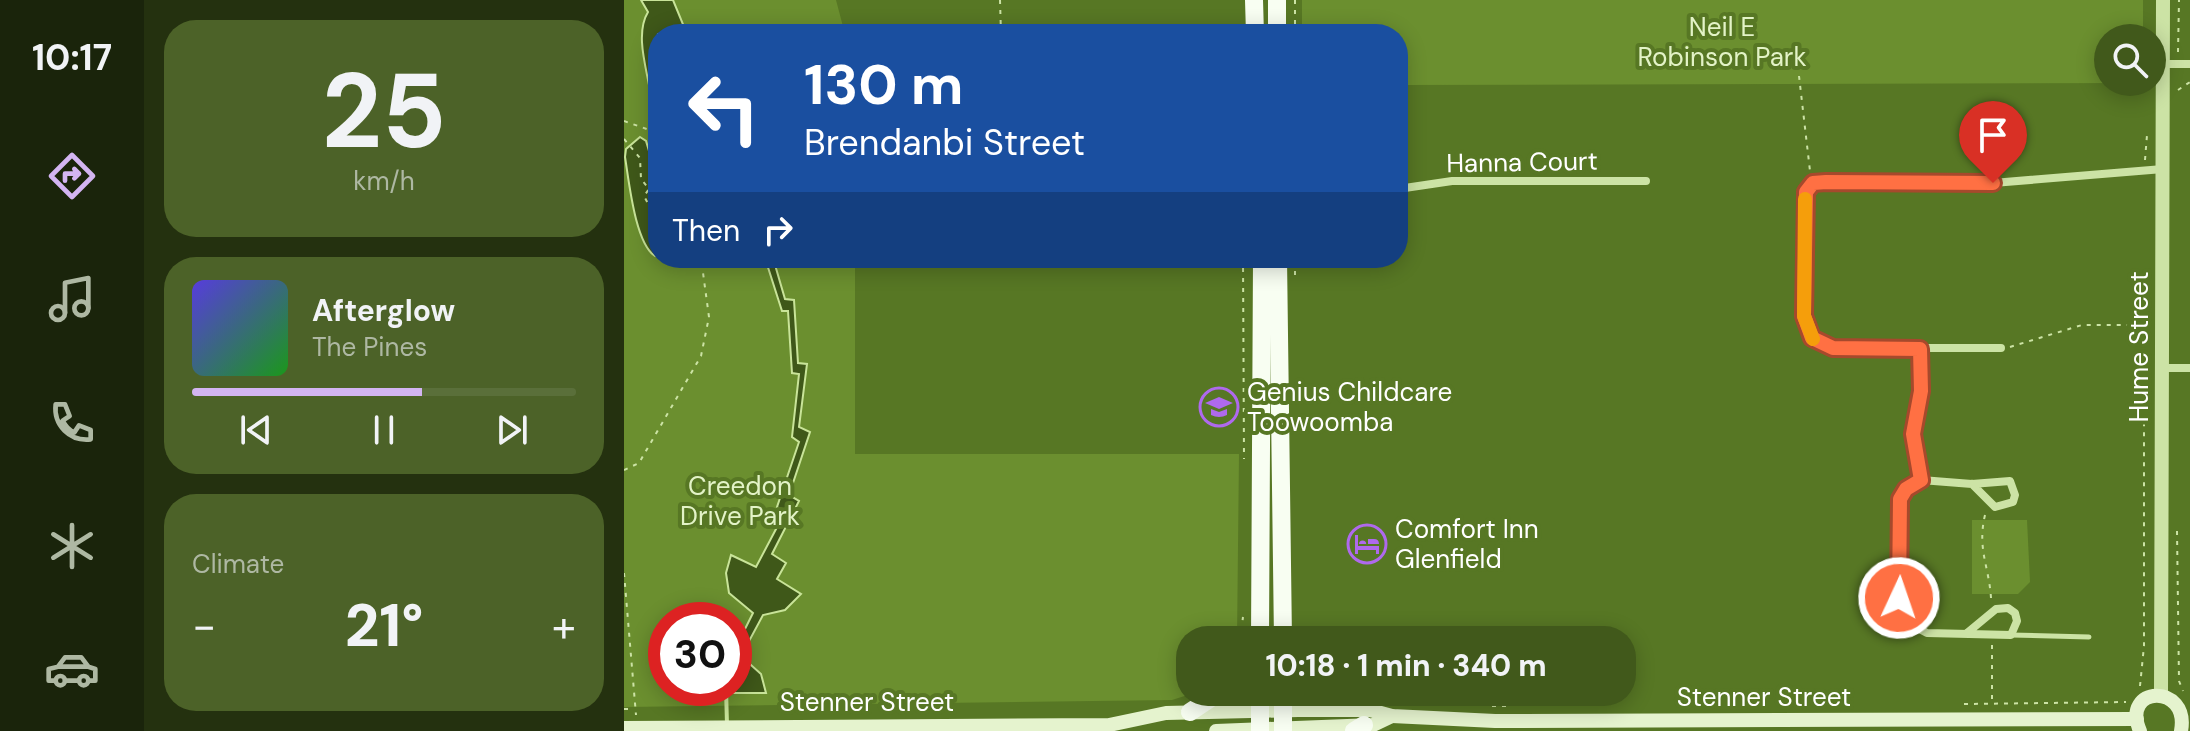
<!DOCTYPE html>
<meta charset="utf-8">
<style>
:root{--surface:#41591b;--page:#4c6228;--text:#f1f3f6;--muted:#aeb8a3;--line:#5a6f3a;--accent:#d3b5f2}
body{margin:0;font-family:"DM Sans",sans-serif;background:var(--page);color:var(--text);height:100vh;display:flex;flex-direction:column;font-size:30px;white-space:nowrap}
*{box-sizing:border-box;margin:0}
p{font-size:26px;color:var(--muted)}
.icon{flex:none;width:44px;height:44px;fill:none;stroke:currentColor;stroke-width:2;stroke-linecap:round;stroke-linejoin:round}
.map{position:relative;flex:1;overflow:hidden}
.panel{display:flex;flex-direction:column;gap:20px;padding:20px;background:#24310f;width:480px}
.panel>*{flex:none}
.top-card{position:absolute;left:24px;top:24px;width:760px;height:244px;border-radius:32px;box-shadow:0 4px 20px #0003;background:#1a4fa0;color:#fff;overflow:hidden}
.controls{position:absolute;left:1470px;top:24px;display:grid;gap:16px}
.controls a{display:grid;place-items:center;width:72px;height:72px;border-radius:50%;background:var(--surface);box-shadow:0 4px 20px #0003;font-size:40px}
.speed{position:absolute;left:24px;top:602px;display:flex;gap:16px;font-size:40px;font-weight:700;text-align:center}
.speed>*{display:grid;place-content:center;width:104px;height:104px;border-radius:50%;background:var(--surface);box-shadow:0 4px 20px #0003;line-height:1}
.speed .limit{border:12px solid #d22;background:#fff;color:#111}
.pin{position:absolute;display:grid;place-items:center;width:68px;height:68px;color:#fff;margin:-82px -34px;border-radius:50% 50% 50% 0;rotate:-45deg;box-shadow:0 0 8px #0007}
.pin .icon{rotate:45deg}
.me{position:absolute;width:88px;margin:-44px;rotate:3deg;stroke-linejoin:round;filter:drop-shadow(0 0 6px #0008)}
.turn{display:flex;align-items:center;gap:28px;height:168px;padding:0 24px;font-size:36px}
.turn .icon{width:104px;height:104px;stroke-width:2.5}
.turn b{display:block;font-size:56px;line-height:68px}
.then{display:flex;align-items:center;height:76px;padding:0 24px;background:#0003;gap:16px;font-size:30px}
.big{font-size:60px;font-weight:800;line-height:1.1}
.panel .tile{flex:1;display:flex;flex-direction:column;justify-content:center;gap:12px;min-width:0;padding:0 28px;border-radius:32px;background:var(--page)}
.panel .dial{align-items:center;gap:0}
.dial b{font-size:104px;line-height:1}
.song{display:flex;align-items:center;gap:24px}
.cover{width:96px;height:96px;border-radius:12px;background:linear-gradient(135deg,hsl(250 70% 55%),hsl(120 70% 35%))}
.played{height:8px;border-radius:4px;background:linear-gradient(90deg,var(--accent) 60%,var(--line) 60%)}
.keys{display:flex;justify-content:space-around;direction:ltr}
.heat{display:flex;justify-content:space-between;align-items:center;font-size:44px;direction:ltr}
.trip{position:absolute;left:552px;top:626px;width:460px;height:80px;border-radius:32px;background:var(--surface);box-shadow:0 4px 20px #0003;font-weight:800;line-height:80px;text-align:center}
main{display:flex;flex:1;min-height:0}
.tabs{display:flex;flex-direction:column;width:144px;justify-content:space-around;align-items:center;background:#1a240b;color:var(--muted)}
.tabs .icon{width:56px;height:56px}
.tabs .active{color:var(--accent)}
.tabs b{font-size:36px;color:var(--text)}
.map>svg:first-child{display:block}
.green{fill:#6b8f2f;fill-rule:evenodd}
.water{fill:#3f5819;stroke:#c9e499;stroke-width:2}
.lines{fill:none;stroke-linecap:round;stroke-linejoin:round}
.stream{stroke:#c9e499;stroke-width:4}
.path{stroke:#cce3a5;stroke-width:2;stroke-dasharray:4 6;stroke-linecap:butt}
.service{stroke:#cce3a5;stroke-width:5}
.minor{stroke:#cce3a5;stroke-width:8}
.tertiary{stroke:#cce3a5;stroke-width:14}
.secondary{stroke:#e5f3ce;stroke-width:14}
.trunk{stroke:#f8fef2;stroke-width:18}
.route-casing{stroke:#a6492c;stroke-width:20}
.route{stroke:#ff7043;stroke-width:14}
.slow{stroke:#f59e0b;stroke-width:14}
.labels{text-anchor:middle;stroke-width:8;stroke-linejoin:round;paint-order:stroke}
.park-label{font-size:26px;fill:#e3f3c7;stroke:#577724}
.street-label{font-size:26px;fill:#fff;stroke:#577724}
.poi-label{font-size:26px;fill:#fff;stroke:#577724;text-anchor:start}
</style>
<main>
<nav class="tabs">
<b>10:17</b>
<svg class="icon active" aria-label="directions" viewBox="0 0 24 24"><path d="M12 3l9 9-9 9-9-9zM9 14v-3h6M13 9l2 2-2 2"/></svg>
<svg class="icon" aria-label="music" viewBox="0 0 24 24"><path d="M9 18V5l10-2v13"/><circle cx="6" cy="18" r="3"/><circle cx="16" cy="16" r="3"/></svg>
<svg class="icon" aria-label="phone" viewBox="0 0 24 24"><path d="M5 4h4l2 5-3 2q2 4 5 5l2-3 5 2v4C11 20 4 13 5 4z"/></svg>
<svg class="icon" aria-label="climate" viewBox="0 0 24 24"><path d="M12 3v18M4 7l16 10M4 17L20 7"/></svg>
<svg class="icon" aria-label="car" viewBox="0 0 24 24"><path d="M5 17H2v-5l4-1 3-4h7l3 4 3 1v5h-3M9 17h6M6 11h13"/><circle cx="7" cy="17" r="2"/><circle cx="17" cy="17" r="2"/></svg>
</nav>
<section class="panel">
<div class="tile dial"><b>25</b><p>km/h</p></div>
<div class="tile">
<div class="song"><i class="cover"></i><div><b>Afterglow</b><p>The Pines</p></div></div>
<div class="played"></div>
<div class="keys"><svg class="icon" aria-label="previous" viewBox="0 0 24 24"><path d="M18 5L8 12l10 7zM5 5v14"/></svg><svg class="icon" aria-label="pause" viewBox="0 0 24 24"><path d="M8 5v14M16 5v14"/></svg><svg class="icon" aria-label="next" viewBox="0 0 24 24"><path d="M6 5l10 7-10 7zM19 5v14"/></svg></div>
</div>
<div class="tile"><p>Climate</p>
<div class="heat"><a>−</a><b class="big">21°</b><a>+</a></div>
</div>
</section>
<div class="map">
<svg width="1566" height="731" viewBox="0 0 1566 731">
<rect width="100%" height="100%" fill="#577724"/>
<g class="green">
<path d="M0,0H212L221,34H34V258H231V454H615L613,640H566V692H573L548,700L0,707ZM42,620H110V688H42Z"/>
<path d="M678,0H1519V38H1484V82L1519,83L774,85V34H678Z"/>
<path d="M1348,520H1403L1406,582L1394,594H1348Z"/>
</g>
<g class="water">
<path d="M17,0H49L63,34H34V103L27,97C24,72 10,35 24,12Z"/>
<path d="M16,137L22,141L34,181V253L31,256C11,243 5,181 1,157L2,149Z"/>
<path d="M141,258H149L161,299L170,300L174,363L183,364L175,427L186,432L165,495L175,501L148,554L162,563L153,579L177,594L161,610L139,615L117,656L137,674L142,693H62V688H110V651L129,613L105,593L102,573L107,555L132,567L161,512L153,507L175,442L168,437L175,374L168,373L164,311H158Z"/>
</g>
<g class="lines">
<path class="stream" d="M102,688L103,725"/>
<g class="path">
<path d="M376,0L377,34"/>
<path d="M671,0V34"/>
<path d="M1554,52L1555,0"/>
<path d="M1175,76L1186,171"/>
<path d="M1554,90L1566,82"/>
<path d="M0,121L34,133"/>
<path d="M27,129L25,151L34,177"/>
<path d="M0,139L16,158L17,179L25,189L20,196L27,209H34"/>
<path d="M1521,160L1523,135"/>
<path d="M619,258L620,459"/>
<path d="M671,275V258"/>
<path d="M1386,347L1458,325H1525"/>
<path d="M0,470L15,463L77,356L85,317L77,258"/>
<path d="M1361,515C1353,549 1365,566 1367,598"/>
<path d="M1553,531L1555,681L1559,691"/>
<path d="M0,573L12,715"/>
<path d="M616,640L619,617"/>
<path d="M1368,645V703"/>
<path d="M1516,686L1520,646V419"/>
<path d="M769,701L806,703"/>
<path d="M1340,704L1502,702"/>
<path d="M868,706H882"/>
<path d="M0,709H10"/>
</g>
<path class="service" d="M1387,635L1465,637"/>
<g class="minor">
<path d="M1539,64H1566"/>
<path d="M774,189L828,181H1022"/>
<path d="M1377,348H1209L1188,338L1180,316L1182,192L1189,183L1202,182L1369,183L1539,169"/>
<path d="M1296,349L1297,391L1289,434L1297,480L1282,489L1276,499L1275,598L1282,622L1303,633L1387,635L1393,621L1391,613L1384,608L1372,609L1343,633"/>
<path d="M1539,368H1566"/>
<path d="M1297,480L1348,484L1386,481L1391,495L1389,502L1371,507L1348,484"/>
</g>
<path class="tertiary" d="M1537,695L1539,0"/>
<g class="secondary">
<path d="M687,692L715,707"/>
<path d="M0,728L485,725L542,713L674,710H746L768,716L871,721L1513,719"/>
<path d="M592,731L749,725L768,716"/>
<path d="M1516,731C1496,685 1566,683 1557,731"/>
</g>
<g class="trunk">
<path d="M630,0L631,34"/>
<path d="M653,34V0"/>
<path d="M654,258L659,640"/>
<path d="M636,640L638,258"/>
<path d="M636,692V731"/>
<path d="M659,692V731"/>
<path d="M566,712L596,692"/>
<path d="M730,731L740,725"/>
</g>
</g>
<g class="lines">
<defs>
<path id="route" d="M1275,598L1276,499L1282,489L1297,480L1289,434L1297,391L1296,349L1209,348L1188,338L1180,316L1182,192L1189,183L1202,182L1369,183"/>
</defs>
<use href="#route" class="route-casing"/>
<use href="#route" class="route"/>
<path class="slow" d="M1181,199L1180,316L1189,339"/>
</g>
<defs>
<symbol id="school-ring" viewBox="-11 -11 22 22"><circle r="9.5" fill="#577724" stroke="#af69ed" stroke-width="1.5"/><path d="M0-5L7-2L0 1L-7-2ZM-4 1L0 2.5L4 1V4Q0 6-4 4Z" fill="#af69ed"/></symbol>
<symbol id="hotel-ring" viewBox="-11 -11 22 22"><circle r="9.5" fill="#577724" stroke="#af69ed" stroke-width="1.5"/><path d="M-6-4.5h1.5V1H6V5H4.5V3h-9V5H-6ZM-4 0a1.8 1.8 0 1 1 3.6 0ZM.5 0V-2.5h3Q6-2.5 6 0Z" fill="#af69ed"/></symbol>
</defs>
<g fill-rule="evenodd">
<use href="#school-ring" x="573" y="385" width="44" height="44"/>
<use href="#hotel-ring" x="721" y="522" width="44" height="44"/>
</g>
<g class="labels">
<g class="park-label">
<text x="1098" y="36">Neil E<tspan x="1098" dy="30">Robinson Park</tspan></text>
<text x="116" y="495">Creedon<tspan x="116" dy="30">Drive Park</tspan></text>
</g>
<g class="street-label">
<text transform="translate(898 162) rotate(-1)" y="9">Hanna Court</text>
<text transform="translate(1515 347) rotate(-90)" y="9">Hume Street</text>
<text x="1140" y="706">Stenner Street</text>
<text x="243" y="711">Stenner Street</text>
</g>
<g class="poi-label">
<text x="623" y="401">Genius Childcare<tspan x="623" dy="30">Toowoomba</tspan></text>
<text x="771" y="538">Comfort Inn<tspan x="771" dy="30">Glenfield</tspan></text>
</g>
</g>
</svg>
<div class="controls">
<a><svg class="icon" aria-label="search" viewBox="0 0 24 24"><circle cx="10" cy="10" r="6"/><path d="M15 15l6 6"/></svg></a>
</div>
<div class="speed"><div class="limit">30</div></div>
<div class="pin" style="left:1369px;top:183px;background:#d93025"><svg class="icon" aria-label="arrive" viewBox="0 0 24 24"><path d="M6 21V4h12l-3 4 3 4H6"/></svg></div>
<svg class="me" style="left:1275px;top:598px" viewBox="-20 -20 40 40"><circle r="17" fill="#ff7043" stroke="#fff" stroke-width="3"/><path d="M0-11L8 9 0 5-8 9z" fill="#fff"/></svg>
<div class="trip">10:18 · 1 min · 340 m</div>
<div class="top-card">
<div class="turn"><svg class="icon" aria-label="left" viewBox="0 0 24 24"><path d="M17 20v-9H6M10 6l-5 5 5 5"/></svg><div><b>130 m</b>Brendanbi Street</div></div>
<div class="then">Then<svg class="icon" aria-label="right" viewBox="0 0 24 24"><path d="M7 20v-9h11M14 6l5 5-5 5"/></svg></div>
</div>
</div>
</main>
